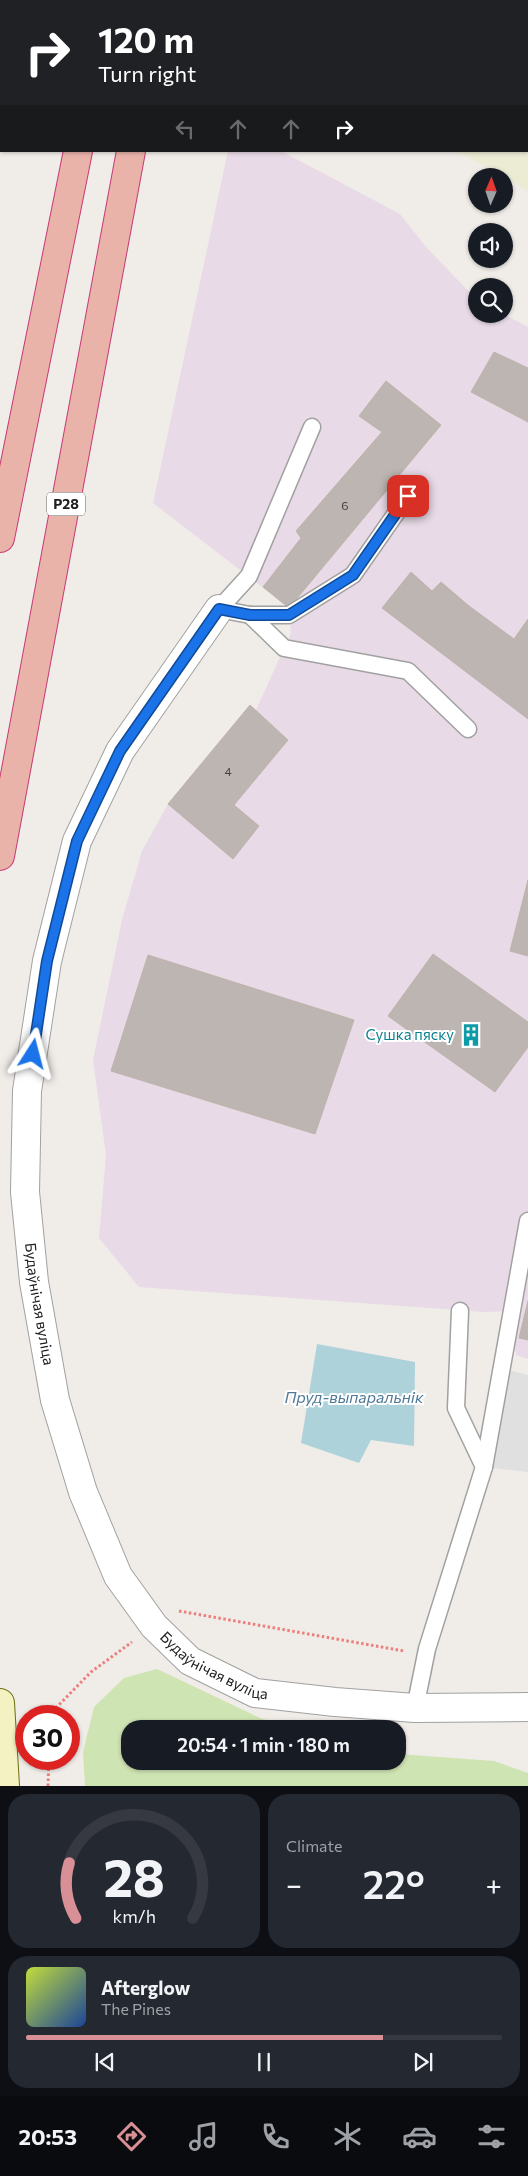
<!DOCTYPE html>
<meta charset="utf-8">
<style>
:root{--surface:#171b24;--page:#242831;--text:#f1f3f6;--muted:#9ea1a6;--line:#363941;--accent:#d98f96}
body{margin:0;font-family:Commissioner,sans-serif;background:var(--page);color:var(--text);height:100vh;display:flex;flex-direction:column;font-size:19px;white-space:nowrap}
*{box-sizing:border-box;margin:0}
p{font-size:16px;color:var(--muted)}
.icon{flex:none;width:28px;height:28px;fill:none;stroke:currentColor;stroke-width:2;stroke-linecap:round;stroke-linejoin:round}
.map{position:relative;height:1786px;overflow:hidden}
.drawer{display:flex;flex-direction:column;gap:8px;padding:8px;background:#0d0f14;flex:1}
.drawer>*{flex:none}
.banner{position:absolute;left:0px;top:0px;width:529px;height:152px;box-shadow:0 1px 4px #0004;background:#202124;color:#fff;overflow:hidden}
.needle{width:32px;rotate:2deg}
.buttons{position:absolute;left:468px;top:168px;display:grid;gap:10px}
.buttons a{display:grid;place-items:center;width:45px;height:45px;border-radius:50%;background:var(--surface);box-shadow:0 1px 4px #0004;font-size:25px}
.speed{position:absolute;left:15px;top:1705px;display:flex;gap:10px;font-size:25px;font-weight:700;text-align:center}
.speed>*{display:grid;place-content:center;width:65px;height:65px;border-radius:50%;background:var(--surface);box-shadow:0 1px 4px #0004;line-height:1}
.speed .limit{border:8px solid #d22;background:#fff;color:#111}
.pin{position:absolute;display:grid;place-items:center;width:42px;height:42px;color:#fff;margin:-21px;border-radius:10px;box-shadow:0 2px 8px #0006}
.me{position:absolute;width:55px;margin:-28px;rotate:9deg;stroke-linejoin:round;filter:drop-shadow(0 0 4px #0008)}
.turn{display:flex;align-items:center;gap:18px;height:105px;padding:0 15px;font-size:22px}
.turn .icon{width:65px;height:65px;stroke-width:2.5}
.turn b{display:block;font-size:35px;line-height:42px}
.lanes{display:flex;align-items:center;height:48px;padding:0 15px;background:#0003;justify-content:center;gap:25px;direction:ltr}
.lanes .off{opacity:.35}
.big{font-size:38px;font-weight:600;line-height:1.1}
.drawer .widget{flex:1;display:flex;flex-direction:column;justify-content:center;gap:8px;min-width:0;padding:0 18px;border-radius:20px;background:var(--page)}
.drawer .dial{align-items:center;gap:0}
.dial svg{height:130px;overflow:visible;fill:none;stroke:var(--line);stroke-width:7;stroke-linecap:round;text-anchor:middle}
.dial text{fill:var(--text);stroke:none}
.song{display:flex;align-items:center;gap:15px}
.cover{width:60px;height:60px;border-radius:8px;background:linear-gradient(135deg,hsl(70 70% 55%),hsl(220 70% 35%))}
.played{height:5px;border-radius:2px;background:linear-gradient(90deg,var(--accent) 75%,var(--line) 75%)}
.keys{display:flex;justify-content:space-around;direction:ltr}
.heat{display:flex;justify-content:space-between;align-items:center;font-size:28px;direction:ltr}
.drawer .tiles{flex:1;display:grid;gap:8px;grid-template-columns:1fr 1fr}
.widget:last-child{grid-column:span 2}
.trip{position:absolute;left:121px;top:1720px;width:285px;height:50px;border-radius:20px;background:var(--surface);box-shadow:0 1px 4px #0004;font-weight:600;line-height:50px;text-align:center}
.dock{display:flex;height:80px;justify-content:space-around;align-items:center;background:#090b0e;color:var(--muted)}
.dock .icon{width:35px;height:35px}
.dock .current{color:var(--accent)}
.dock b{font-size:22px;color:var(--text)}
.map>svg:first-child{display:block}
.industrial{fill:#e8dae6}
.farmland{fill:#ececd5}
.grass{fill:#cfe4b3}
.parking{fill:#e0e0e0}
.water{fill:#add2d9}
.building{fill:#bdb5b1;stroke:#c0b3ab}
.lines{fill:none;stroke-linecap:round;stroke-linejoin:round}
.service-casing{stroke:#a1a1a1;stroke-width:19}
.minor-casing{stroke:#a1a1a1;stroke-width:30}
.secondary-casing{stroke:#6b6e11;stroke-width:30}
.trunk-casing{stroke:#c93975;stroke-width:30}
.path{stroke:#ec7f7c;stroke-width:3;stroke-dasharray:2.5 2.5;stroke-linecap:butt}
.service{stroke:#fff;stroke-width:16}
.minor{stroke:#fff;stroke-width:28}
.secondary{stroke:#f4f2c2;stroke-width:28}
.trunk{stroke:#e9b3aa;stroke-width:28}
.route-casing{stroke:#114b97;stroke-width:12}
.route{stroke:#1a73e8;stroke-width:9}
.labels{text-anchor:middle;stroke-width:4;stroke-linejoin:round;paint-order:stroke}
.number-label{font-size:12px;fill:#474544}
.shield{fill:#fff;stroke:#636363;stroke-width:1}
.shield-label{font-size:14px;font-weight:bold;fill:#202020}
.culture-label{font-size:15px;fill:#0d838f;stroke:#fff;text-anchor:end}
.street-label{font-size:15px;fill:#202020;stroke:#fff}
.water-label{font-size:16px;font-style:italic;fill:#4f7898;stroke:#fff}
</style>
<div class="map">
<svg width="528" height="1786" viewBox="0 0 528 1786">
<rect width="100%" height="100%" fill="#f0ece8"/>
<path class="industrial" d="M228,151H281L400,214L426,247L476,299V314H503L528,327V1359L516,1355L510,1311L484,1312L139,1287L99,1238L106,1155L93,1060L122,920L142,851L168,804L250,705L256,710L291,633L288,607L153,503Z"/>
<path class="farmland" d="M268,0H528V192L504,176L456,151H528V1Z"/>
<path class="grass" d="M157,1669L260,1718L296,1729H130V1761H398V1754L494,1761L528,1773V1786H85L83,1752L94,1707L124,1678Z"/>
<path class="parking" d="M509,1370L528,1375V1472L484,1467Z"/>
<path class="water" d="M317,1344L415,1362L414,1446L371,1440L359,1463L301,1443Z"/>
<g class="building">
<path d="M494,352L528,368V422L471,392Z"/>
<path d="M386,381L441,425L289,608L263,587L301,538L296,531L382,432L359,416Z"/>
<path d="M411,572L432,591L441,582L469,606L514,639L528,619V719L382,608Z"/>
<path d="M250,705L288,740L234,805L259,826L233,859L168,804Z"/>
<path d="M528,880V956L510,951Z"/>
<path d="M433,954L528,1022V1047L495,1092L388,1016Z"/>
<path d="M148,955L354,1020L315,1134L111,1071Z"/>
<path d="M528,1301V1340L519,1338Z"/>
</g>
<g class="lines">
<defs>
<g id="service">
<path d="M219,609L250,615H289L353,575L408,496"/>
<path d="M219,609L249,576L312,427"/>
<path d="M250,615L284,648L408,671L468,729"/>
<path d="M460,1311L456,1408L484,1467"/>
<path d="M415,1708L427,1649L484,1467L528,1221"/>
</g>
<g id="minor">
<path id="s1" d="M219,609L120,751L77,841L47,961L27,1091L25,1192L34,1282L55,1400L83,1492L118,1576L154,1626L190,1661L255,1693L335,1702L415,1708L528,1707"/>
</g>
<path id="secondary" d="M0,1703L5,1786"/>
<g id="trunk">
<path d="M109,1V0"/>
<path d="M159,1V0"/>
<path d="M0,538L78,151"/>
<path d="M0,856L131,151"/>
</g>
</defs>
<use href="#service" class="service-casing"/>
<use href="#minor" class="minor-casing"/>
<use href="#secondary" class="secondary-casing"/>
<use href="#trunk" class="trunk-casing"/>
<g class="path">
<path d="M179,1611L404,1651"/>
<path d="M50,1716L51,1713L91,1672L132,1642"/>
<path d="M48,1786L49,1759"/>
</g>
<use href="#service" class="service"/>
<use href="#minor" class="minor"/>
<use href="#secondary" class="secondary"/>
<use href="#trunk" class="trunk"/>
</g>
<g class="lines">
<defs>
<path id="route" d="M33,1054L47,961L77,841L120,751L219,609L250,615H289L353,575L408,496"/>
</defs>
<use href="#route" class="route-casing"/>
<use href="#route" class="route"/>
</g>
<defs>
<symbol id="building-bare" viewBox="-9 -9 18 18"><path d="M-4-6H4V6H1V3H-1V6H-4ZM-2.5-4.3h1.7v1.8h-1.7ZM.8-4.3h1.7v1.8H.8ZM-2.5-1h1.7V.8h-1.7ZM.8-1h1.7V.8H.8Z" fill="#0f9aa8" stroke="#fff" stroke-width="2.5" paint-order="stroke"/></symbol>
</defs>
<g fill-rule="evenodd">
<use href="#building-bare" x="455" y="1019" width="32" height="32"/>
</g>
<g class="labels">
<g class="number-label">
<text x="345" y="510">6</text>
<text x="228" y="776">4</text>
</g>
<rect class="shield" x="47" y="492.5" width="38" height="23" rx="4"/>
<g class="shield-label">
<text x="66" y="509">Р28</text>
</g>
<g class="culture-label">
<text x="454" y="1040">Сушка пяску</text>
</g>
<g class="street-label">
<text dy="5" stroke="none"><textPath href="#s1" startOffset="742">Будаўнічая вуліца</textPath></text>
<text dy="5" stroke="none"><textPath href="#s1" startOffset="1162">Будаўнічая вуліца</textPath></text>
</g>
<g class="water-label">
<text x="354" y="1403">Пруд-выпаральнік</text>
</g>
</g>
</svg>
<div class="buttons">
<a><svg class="needle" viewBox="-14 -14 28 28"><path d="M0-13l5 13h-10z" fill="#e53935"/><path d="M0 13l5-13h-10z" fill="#9ea1a6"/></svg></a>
<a><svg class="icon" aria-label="sound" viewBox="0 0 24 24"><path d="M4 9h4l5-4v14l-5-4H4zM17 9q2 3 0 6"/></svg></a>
<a><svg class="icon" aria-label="search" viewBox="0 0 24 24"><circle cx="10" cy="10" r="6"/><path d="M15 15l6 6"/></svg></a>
</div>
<div class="speed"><div class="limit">30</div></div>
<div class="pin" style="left:408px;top:496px;background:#d93025"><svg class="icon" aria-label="arrive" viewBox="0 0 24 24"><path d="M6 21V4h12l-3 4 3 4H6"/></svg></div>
<svg class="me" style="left:33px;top:1054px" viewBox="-20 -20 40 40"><path d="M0-17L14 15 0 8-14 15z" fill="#1a73e8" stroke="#fff" stroke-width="4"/></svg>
<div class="trip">20:54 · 1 min · 180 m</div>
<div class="banner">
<div class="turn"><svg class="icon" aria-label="right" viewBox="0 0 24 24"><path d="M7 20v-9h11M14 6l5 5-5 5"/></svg><div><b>120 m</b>Turn right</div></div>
<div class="lanes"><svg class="icon off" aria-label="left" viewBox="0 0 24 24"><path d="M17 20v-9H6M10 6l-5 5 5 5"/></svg><svg class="icon off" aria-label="ahead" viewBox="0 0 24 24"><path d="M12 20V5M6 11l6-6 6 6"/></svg><svg class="icon off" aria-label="ahead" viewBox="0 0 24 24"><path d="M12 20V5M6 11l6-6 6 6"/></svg><svg class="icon" aria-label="right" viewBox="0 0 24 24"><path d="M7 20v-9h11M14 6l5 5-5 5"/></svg></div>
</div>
</div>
<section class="drawer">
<div class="tiles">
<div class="widget dial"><svg viewBox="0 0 100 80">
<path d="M14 69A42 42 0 1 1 86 69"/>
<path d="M14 69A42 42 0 0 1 10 35" stroke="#d98f96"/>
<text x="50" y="56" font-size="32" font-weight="700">28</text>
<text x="50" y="72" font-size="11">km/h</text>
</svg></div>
<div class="widget"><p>Climate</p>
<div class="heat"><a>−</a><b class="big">22°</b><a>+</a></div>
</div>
<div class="widget">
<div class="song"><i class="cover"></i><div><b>Afterglow</b><p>The Pines</p></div></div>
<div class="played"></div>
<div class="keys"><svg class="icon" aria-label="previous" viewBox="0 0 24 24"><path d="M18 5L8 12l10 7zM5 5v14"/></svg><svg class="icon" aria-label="pause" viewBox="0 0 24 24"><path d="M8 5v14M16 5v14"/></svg><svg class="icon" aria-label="next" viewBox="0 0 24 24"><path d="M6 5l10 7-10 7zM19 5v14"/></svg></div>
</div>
</div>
</section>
<nav class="dock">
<b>20:53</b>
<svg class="icon current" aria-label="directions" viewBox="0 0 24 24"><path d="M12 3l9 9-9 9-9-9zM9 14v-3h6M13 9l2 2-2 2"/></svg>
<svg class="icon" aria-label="music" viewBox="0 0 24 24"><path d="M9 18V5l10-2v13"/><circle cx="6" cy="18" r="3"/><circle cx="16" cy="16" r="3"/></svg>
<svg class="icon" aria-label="phone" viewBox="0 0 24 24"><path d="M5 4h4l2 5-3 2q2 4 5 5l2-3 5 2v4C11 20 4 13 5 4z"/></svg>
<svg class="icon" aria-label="climate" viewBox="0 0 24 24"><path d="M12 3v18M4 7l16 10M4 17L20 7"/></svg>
<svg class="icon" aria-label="car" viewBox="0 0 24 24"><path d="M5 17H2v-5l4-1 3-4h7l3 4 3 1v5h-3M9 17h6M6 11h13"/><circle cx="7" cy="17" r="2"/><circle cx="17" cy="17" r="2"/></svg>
<svg class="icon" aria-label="filters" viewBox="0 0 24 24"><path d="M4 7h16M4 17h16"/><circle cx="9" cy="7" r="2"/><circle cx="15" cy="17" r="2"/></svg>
</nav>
